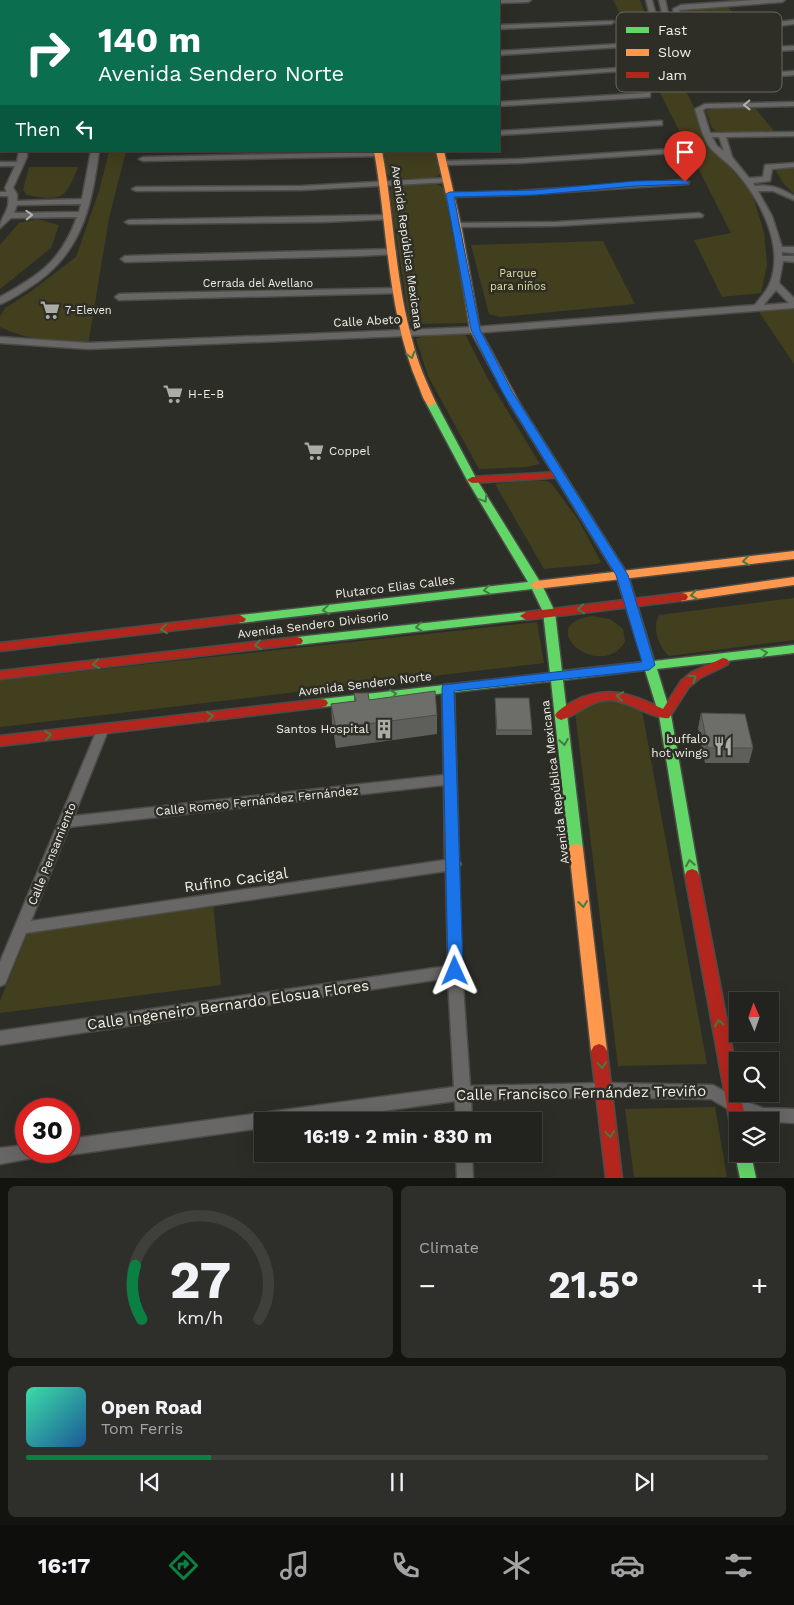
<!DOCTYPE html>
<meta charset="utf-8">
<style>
:root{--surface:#22221e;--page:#2e2f2b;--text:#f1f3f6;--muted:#a2a4a4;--line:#3f3f3c;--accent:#0b8043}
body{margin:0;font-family:"Work Sans",sans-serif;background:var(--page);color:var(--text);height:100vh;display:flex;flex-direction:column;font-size:19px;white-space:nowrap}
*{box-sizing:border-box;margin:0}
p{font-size:16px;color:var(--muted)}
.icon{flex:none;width:28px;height:28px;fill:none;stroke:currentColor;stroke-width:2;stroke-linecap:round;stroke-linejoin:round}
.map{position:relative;height:1178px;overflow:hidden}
.side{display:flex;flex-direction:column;gap:8px;padding:8px;background:#131310;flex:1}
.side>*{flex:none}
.top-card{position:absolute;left:0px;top:0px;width:500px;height:152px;box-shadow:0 5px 20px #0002,0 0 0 1px var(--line);background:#0b6e4f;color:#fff;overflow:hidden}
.needle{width:32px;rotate:358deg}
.tools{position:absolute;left:729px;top:992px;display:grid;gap:10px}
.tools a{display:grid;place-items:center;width:50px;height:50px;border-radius:0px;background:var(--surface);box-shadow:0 5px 20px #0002,0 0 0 1px var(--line);font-size:25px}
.speed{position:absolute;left:15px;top:1098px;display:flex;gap:10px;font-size:25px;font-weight:700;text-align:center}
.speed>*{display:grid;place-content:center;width:65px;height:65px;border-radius:50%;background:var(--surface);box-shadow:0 5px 20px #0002,0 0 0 1px var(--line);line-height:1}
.speed .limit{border:8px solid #d22;background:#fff;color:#111}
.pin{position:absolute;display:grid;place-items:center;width:42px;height:42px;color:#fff;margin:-51px -21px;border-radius:50% 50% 50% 0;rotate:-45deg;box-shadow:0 0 5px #0007}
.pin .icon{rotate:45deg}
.me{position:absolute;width:55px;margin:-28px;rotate:359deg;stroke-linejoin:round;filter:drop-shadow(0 0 4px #0008)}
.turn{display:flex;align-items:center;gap:18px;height:105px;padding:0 15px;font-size:22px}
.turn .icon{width:65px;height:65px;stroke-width:2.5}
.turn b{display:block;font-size:35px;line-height:42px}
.then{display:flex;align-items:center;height:48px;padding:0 15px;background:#0003;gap:10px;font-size:19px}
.big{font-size:38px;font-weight:700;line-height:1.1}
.side .widget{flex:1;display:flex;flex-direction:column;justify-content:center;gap:8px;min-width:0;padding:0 18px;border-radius:8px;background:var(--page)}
.side .dial{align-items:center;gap:0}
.dial svg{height:130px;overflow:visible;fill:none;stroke:var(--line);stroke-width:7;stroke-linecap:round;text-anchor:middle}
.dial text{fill:var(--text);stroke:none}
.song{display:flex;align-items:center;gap:15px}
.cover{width:60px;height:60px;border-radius:8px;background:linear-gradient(135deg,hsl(160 70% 55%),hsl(210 70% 35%))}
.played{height:5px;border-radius:2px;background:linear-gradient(90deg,var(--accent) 25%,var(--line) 25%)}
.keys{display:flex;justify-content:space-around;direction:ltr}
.heat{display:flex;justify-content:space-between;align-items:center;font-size:28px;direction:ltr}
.side .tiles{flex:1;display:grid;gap:8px;grid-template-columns:1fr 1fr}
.widget:last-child{grid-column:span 2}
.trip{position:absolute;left:254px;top:1112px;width:288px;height:50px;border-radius:0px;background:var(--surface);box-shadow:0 5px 20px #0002,0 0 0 1px var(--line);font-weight:700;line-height:50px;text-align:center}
.tabs{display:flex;height:80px;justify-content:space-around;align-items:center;background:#0e0e0c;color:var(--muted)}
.tabs .icon{width:35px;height:35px}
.tabs .active{color:var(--accent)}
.tabs b{font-size:22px;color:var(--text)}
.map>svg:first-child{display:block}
.green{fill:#423f1e}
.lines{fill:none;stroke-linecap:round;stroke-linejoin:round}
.street-casing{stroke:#4b4b48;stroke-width:3}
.fast-casing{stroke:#4b4b48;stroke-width:3}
.slow-casing{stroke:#4b4b48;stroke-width:3}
.jam-casing{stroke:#4b4b48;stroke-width:3}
.street{fill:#686765;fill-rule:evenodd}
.fast{fill:#63d668;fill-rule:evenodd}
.slow{fill:#ff974d;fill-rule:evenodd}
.jam{fill:#b3261e;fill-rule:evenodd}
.wall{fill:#5e5e5a}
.building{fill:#6d6d69;stroke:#4c4c4a}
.oneway{stroke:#b3b2af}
.oneway2{stroke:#467a44}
.route{fill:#1a73e8;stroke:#114b97}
.labels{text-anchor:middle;stroke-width:5;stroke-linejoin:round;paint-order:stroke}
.far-park-label{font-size:11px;fill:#e1de99;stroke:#2e2e27}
.far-street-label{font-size:11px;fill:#f0f0eb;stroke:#2e2e27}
.far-poi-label{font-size:11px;fill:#f0f0eb;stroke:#2e2e27;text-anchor:start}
.street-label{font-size:12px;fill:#f0f0eb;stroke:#2e2e27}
.poi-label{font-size:12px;fill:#f0f0eb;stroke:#2e2e27;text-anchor:start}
.near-street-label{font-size:15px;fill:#f0f0eb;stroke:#2e2e27}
.key{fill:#2e2e27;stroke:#686862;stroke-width:1}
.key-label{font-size:14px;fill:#f0f0eb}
</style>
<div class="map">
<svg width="794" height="1178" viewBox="0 0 794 1178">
<rect width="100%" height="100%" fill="#2d2d28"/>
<g class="green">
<path d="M613,0H640L651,29L663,55L684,76L687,93L713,147L752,194L764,232L767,265L761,293L722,297L694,240L731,233Z"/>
<path d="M727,6L742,24L692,27L686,23L682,10Z"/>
<path d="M715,107L755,108L774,131H716L712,128L706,111Z"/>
<path d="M109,151H126L109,218L88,346C59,343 27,340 0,327V317L4,309L30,292L76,257L99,191Z"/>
<path d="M384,151H436L441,172L438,176L433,178H392L387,174Z"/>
<path d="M29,167H78C65,200 62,201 27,195L23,190Z"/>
<path d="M794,168V194L783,183L775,169Z"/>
<path d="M433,183L441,186L444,189L470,320L465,323L417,324L409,321L390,193L391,188L398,185Z"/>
<path d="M37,219L59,225L51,248L0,289V245L19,223Z"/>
<path d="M603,241L635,304L500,317L489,314L471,245Z"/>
<path d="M794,308V364L759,312Z"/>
<path d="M465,334L488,379L540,464L526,467L479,469L428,376L416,339L424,336Z"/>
<path d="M530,480L547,481L552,484L579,521L601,562L596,564L544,569L495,484Z"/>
<path d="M794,598V640L669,656C658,646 652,628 659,615Z"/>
<path d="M592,616L610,619L623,629L625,642C599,683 532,624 592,616Z"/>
<path d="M537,622L544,663L0,727V680Z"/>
<path d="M618,700L642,711L707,1064L618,1066L575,711L590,702Z"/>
<path d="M213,903L221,985L0,1013V1001L31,925Z"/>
<path d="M715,1107L727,1177H634L625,1109Z"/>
</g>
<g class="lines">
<defs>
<g id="street">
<path d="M497,0H531L528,2L499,3Z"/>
<path d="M646,0H652L665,49L667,51L663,37V17L659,0H665L669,17V37L673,51L691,52L794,46V50L691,56L672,55C678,61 685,69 692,74C707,82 774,72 794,71V75L715,81H699L687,76L659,50Z"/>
<path d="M755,0H785L782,2L679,10L683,24C714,35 762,24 794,20V24C757,28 714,39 678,26L673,9L681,5Z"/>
<path d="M0,17H1L0,53Z"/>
<path d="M613,21L614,22L611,24L499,29V25Z"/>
<path d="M619,44L622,46L621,47L499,55V51Z"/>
<path d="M633,67L635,68V70L499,80V76Z"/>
<rect x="0" y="71" width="1" height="8"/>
<path d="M647,93H650V97L499,106V102Z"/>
<rect x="0" y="100" width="1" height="4"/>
<path d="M794,102V106L706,108L703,110L710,133L794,132V136L726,137L732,157L749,178L763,177L765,165L794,163V167L772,169L770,181L753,183L755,186C771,184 780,188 794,196V200L773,191H758L772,216L782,247H794V253L782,252V256H794V262L783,261L779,283L794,298V308L475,333L88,349L0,343V337L88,343L475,327L755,305C760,298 767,291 770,283C785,245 759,198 736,172C728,162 715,155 708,145C702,135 699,121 695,109L705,104ZM712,137H719L724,151L717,146ZM776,290L789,303L764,305L765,303Z"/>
<path d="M659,121H662V125L499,135V131Z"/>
<rect x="0" y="134" width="1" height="4"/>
<path d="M671,149L675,151L674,153L520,163L442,165L438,163L442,161L520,159Z"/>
<path d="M19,151H27V157L13,188L17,194V201L82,199L91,151H99C91,210 81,256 27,289C19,294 9,301 0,304V297C40,275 61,261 77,217L11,218L0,228C0,217 11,210 8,196H0V192H7L5,188L15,166H0V162H17ZM81,204L79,212L14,213L17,205Z"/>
<path d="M379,152L383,154L382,156L143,161L139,159L143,157Z"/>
<path d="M446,178L450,180L449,182L302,190L136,191L132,189L136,187L302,186Z"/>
<path d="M685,180L689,182L688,184L518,195L450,197L446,195L450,193L518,191Z"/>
<path d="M699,213L703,215L702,217L556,226L457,227L453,225L457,223L556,222Z"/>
<path d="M388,215H391V219L323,222L129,224L125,222L129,220Z"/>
<path d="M393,249L396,250V254L359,256L125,262L121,259L125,256L158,255Z"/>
<path d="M397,288L401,291L400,293L119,300L115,297L119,294L154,293Z"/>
<path d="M448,684L452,685L454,688L459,861L461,864L459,867L462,971L470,1086L605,1083L713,1085L739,1099L763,1108L794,1109V1123L760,1121L728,1109L711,1099L605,1097L471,1100L472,1121H456L455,1101L310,1121H262V1128L69,1155L63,1152L69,1151V1139L454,1087L448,978L0,1045V1031L448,966L446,871L26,933L5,984L0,986V962L99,725H107L109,728L74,816L444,775L442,688L444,685ZM444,785L445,860L31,921L69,827Z"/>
<path d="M26,1145V1151H46L44,1156L0,1164V1148Z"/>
<path d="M456,1154H472L473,1178H457Z"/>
</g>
<g id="fast">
<path d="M431,400L436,403L477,480L542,585L555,612L562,671L643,662L616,575L510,404L515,401L520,404L628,575L654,661L794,645V653L657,669L671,715L699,875L697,879L692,881L687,879L685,875L659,715L645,670L563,680L583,849L581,853L576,854L571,853L569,849L551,681L322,707L318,706L316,703L318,700L322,699L550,673L543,612L532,589L240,623L234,619L240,615L528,582L467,480L426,403Z"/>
<path d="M526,612L532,616L530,619L297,645L291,641L297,637Z"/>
<path d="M737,1149L738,1154H751L756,1178H740L735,1154Z"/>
</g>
<g id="slow">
<path d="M408,0H414L415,1H409Z"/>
<path d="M374,151H382C394,215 395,281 413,343C418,364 427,383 436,403L431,406C424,404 422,394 419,387C387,314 388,229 374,151Z"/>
<path d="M436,151H444L461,225L480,330L520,404L518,406L515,407L510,404L470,330L453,225Z"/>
<path d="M794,551V559L536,589L530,585L536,581Z"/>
<path d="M794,577V585L682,601L676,597L682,593Z"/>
<path d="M576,844L581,845L583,849L607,1051L604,1056L599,1058L594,1056L591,1051L569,849L571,845Z"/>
</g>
<g id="jam">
<rect x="351" y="0" width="6" height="1"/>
<path d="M560,472L565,475L564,477L472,483L467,480L472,477Z"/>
<path d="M682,593L686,594L688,597L686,600L526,620L520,616L526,612Z"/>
<path d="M240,615L246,619L244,622L0,651V643Z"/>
<path d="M297,637L301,638L303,641L301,644L0,679V671Z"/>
<path d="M723,658L727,659L729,662L727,665L700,678L689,687L669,718C658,721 628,701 611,700C589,700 580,714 561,720L557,718L555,715C559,709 567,705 574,701C607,685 631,693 663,709L681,681L692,672Z"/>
<path d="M322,699L326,700L328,703L326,706L322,707L0,746V736Z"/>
<path d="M692,869L697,871L699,875L738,1079V1094H740L746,1121H738V1130L732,1128L730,1123L685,875L687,871Z"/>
<path d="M599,1044L604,1046L607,1051L622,1178H606L591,1051L594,1046Z"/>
</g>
</defs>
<use href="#street" class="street-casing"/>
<use href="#fast" class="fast-casing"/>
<use href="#slow" class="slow-casing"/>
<use href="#jam" class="jam-casing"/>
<use href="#street" class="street"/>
<use href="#fast" class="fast"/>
<use href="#slow" class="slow"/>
<use href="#jam" class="jam"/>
</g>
<g class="wall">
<path d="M354,693L369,700L437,715V734L336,748L332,723L331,704L354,701Z"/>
<path d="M495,698L532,730V735H496Z"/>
<path d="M701,713L753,748L749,763H705L698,728Z"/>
</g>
<g class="building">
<path d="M435,691L437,715L336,728L331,704L356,701L354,693H368L369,700Z"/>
<path d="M495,698H529L532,730H497Z"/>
<path d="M701,713L745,714L753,748H708Z"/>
</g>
<defs><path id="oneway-chevron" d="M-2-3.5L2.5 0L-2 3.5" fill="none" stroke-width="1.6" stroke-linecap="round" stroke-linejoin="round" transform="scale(1.25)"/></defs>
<g class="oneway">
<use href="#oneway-chevron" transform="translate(747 105) rotate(179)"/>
<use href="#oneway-chevron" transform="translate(29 215) rotate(-2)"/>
</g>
<g class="oneway2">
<use href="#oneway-chevron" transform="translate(411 355) rotate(74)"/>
<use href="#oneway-chevron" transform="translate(484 499) rotate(59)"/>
<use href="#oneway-chevron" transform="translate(746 561) rotate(173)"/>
<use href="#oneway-chevron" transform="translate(487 590) rotate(173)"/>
<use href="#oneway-chevron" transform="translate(694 595) rotate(172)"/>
<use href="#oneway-chevron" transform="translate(581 609) rotate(175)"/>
<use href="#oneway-chevron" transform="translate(326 610) rotate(173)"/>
<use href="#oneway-chevron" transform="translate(419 627) rotate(173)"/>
<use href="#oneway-chevron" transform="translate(164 629) rotate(174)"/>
<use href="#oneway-chevron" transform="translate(258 645) rotate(173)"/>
<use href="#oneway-chevron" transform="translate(764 653) rotate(-7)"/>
<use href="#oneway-chevron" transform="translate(96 664) rotate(173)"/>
<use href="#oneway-chevron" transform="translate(693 678) rotate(-35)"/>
<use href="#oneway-chevron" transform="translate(393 694) rotate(-7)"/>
<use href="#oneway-chevron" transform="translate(620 696) rotate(-172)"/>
<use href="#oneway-chevron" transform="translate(210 716) rotate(-7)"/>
<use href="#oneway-chevron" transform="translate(48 735) rotate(-8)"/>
<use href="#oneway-chevron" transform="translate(564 742) rotate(81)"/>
<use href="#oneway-chevron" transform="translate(690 863) rotate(-100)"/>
<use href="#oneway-chevron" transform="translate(583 904) rotate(83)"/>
<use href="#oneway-chevron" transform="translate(719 1023) rotate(-100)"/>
<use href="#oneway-chevron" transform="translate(602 1065) rotate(83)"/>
<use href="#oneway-chevron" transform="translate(610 1134) rotate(84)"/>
</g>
<path class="route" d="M685,180L689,182L688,184L635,186L535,195L454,197L480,330L513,393L628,575L655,665L649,670L454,691L463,971L461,976L455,978L450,976L448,971L442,688L443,685L642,662L616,575L503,393L471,330L446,194L450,192L535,190L635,181Z"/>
<defs>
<symbol id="supermarket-bare" viewBox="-9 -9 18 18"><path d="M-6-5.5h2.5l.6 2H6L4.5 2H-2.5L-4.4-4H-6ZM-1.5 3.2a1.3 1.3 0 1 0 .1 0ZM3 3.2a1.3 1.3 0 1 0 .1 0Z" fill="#acaca7" stroke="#2e2e27" stroke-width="2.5" paint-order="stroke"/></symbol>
<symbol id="building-bare" viewBox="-9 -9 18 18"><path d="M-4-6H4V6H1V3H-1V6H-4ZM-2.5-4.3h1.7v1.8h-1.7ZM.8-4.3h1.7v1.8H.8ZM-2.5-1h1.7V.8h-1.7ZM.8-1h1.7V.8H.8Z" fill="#acaca7" stroke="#2e2e27" stroke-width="2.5" paint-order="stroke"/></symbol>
<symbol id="restaurant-bare" viewBox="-9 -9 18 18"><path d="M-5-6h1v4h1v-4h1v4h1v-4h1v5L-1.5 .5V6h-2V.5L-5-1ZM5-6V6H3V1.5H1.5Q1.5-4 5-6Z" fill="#acaca7" stroke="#2e2e27" stroke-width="2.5" paint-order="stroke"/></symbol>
</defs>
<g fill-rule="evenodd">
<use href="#supermarket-bare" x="36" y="296" width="28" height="28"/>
<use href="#supermarket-bare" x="159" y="380" width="28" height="28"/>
<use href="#supermarket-bare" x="300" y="437" width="28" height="28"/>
<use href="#building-bare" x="370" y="715" width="28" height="28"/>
<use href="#restaurant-bare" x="709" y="732" width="28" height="28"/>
</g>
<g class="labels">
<g class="far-park-label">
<text x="518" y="277">Parque<tspan x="518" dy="13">para niños</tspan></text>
</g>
<g class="far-street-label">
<text x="258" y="287">Cerrada del Avellano</text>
</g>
<g class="far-poi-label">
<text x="65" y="314">7-Eleven</text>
</g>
<g class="street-label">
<text transform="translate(407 247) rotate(82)" y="4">Avenida República Mexicana</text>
<text transform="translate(367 321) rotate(-3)" y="4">Calle Abeto</text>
<text transform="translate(395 587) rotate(-7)" y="4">Plutarco Elias Calles</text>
<text transform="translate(313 625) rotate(-7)" y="4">Avenida Sendero Divisorio</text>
<text transform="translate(365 684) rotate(-7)" y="4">Avenida Sendero Norte</text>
<text transform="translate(555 782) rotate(-97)" y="4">Avenida República Mexicana</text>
<text transform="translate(257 801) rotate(-6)" y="4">Calle Romeo Fernández Fernández</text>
<text transform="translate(52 854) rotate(-68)" y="4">Calle Pensamiento</text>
</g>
<g class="poi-label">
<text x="188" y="398">H-E-B</text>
<text x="329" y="455">Coppel</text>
<text x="369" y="733" text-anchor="end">Santos Hospital</text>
<text x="708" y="743" text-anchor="end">buffalo<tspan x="708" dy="14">hot wings</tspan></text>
</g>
<g class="near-street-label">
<text transform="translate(236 880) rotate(-8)" y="5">Rufino Cacigal</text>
<text transform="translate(228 1005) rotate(-8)" y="5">Calle Ingeneiro Bernardo Elosua Flores</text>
<text transform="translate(581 1093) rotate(-1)" y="5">Calle Francisco Fernández Treviño</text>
</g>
</g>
<rect x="616" y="12" width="166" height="80" rx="8" class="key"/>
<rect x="626" y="27" width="23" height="6" fill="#63d668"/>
<rect x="626" y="49" width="23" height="7" fill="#ff974d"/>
<rect x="626" y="72" width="23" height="6" fill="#b3261e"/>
<g class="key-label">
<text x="658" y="35">Fast</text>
<text x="658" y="57">Slow</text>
<text x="658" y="80">Jam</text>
</g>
</svg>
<div class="tools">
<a><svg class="needle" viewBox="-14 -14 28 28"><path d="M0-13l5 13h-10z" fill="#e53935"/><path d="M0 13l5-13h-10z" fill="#a2a4a4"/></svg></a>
<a><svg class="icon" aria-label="search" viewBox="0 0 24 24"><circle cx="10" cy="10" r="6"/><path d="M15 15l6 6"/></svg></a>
<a><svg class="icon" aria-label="layers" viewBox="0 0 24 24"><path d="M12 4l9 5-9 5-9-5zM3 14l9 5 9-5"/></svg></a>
</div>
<div class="speed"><div class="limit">30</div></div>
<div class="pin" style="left:685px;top:182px;background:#d93025"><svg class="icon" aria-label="arrive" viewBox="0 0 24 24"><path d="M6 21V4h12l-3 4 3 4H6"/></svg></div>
<svg class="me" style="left:455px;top:971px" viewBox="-20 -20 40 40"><path d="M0-17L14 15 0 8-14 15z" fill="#1a73e8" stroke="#fff" stroke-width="4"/></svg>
<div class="trip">16:19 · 2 min · 830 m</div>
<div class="top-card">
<div class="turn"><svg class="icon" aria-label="right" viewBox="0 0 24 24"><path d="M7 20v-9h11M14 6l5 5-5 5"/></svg><div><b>140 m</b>Avenida Sendero Norte</div></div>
<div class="then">Then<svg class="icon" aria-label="left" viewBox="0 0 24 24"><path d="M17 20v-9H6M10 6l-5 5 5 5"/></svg></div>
</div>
</div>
<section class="side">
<div class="tiles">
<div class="widget dial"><svg viewBox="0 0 100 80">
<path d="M14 69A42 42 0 1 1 86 69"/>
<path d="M14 69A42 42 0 0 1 10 36" stroke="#0b8043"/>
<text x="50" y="56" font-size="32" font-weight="700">27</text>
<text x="50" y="72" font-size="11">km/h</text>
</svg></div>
<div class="widget"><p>Climate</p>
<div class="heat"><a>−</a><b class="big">21.5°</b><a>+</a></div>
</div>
<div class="widget">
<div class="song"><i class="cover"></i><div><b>Open Road</b><p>Tom Ferris</p></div></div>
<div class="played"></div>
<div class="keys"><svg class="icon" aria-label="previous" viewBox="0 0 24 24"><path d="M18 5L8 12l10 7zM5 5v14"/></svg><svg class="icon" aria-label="pause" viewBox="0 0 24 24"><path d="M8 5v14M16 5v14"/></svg><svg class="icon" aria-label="next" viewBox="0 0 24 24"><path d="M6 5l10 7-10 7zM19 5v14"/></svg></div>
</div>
</div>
</section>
<nav class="tabs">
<b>16:17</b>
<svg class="icon active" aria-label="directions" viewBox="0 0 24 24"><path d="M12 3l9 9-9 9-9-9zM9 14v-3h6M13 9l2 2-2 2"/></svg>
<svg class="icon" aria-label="music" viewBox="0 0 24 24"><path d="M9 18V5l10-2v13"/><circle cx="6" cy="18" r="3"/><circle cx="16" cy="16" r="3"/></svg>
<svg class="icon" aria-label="phone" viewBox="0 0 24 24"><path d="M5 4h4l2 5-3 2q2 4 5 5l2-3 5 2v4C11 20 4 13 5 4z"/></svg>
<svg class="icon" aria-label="climate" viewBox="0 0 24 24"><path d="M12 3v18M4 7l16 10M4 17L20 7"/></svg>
<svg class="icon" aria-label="car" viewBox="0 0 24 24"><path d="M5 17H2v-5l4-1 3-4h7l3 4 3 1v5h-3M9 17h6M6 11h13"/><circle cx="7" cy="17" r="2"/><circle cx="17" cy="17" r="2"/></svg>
<svg class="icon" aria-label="filters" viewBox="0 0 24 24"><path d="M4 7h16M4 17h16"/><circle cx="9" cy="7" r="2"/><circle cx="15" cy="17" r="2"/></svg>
</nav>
